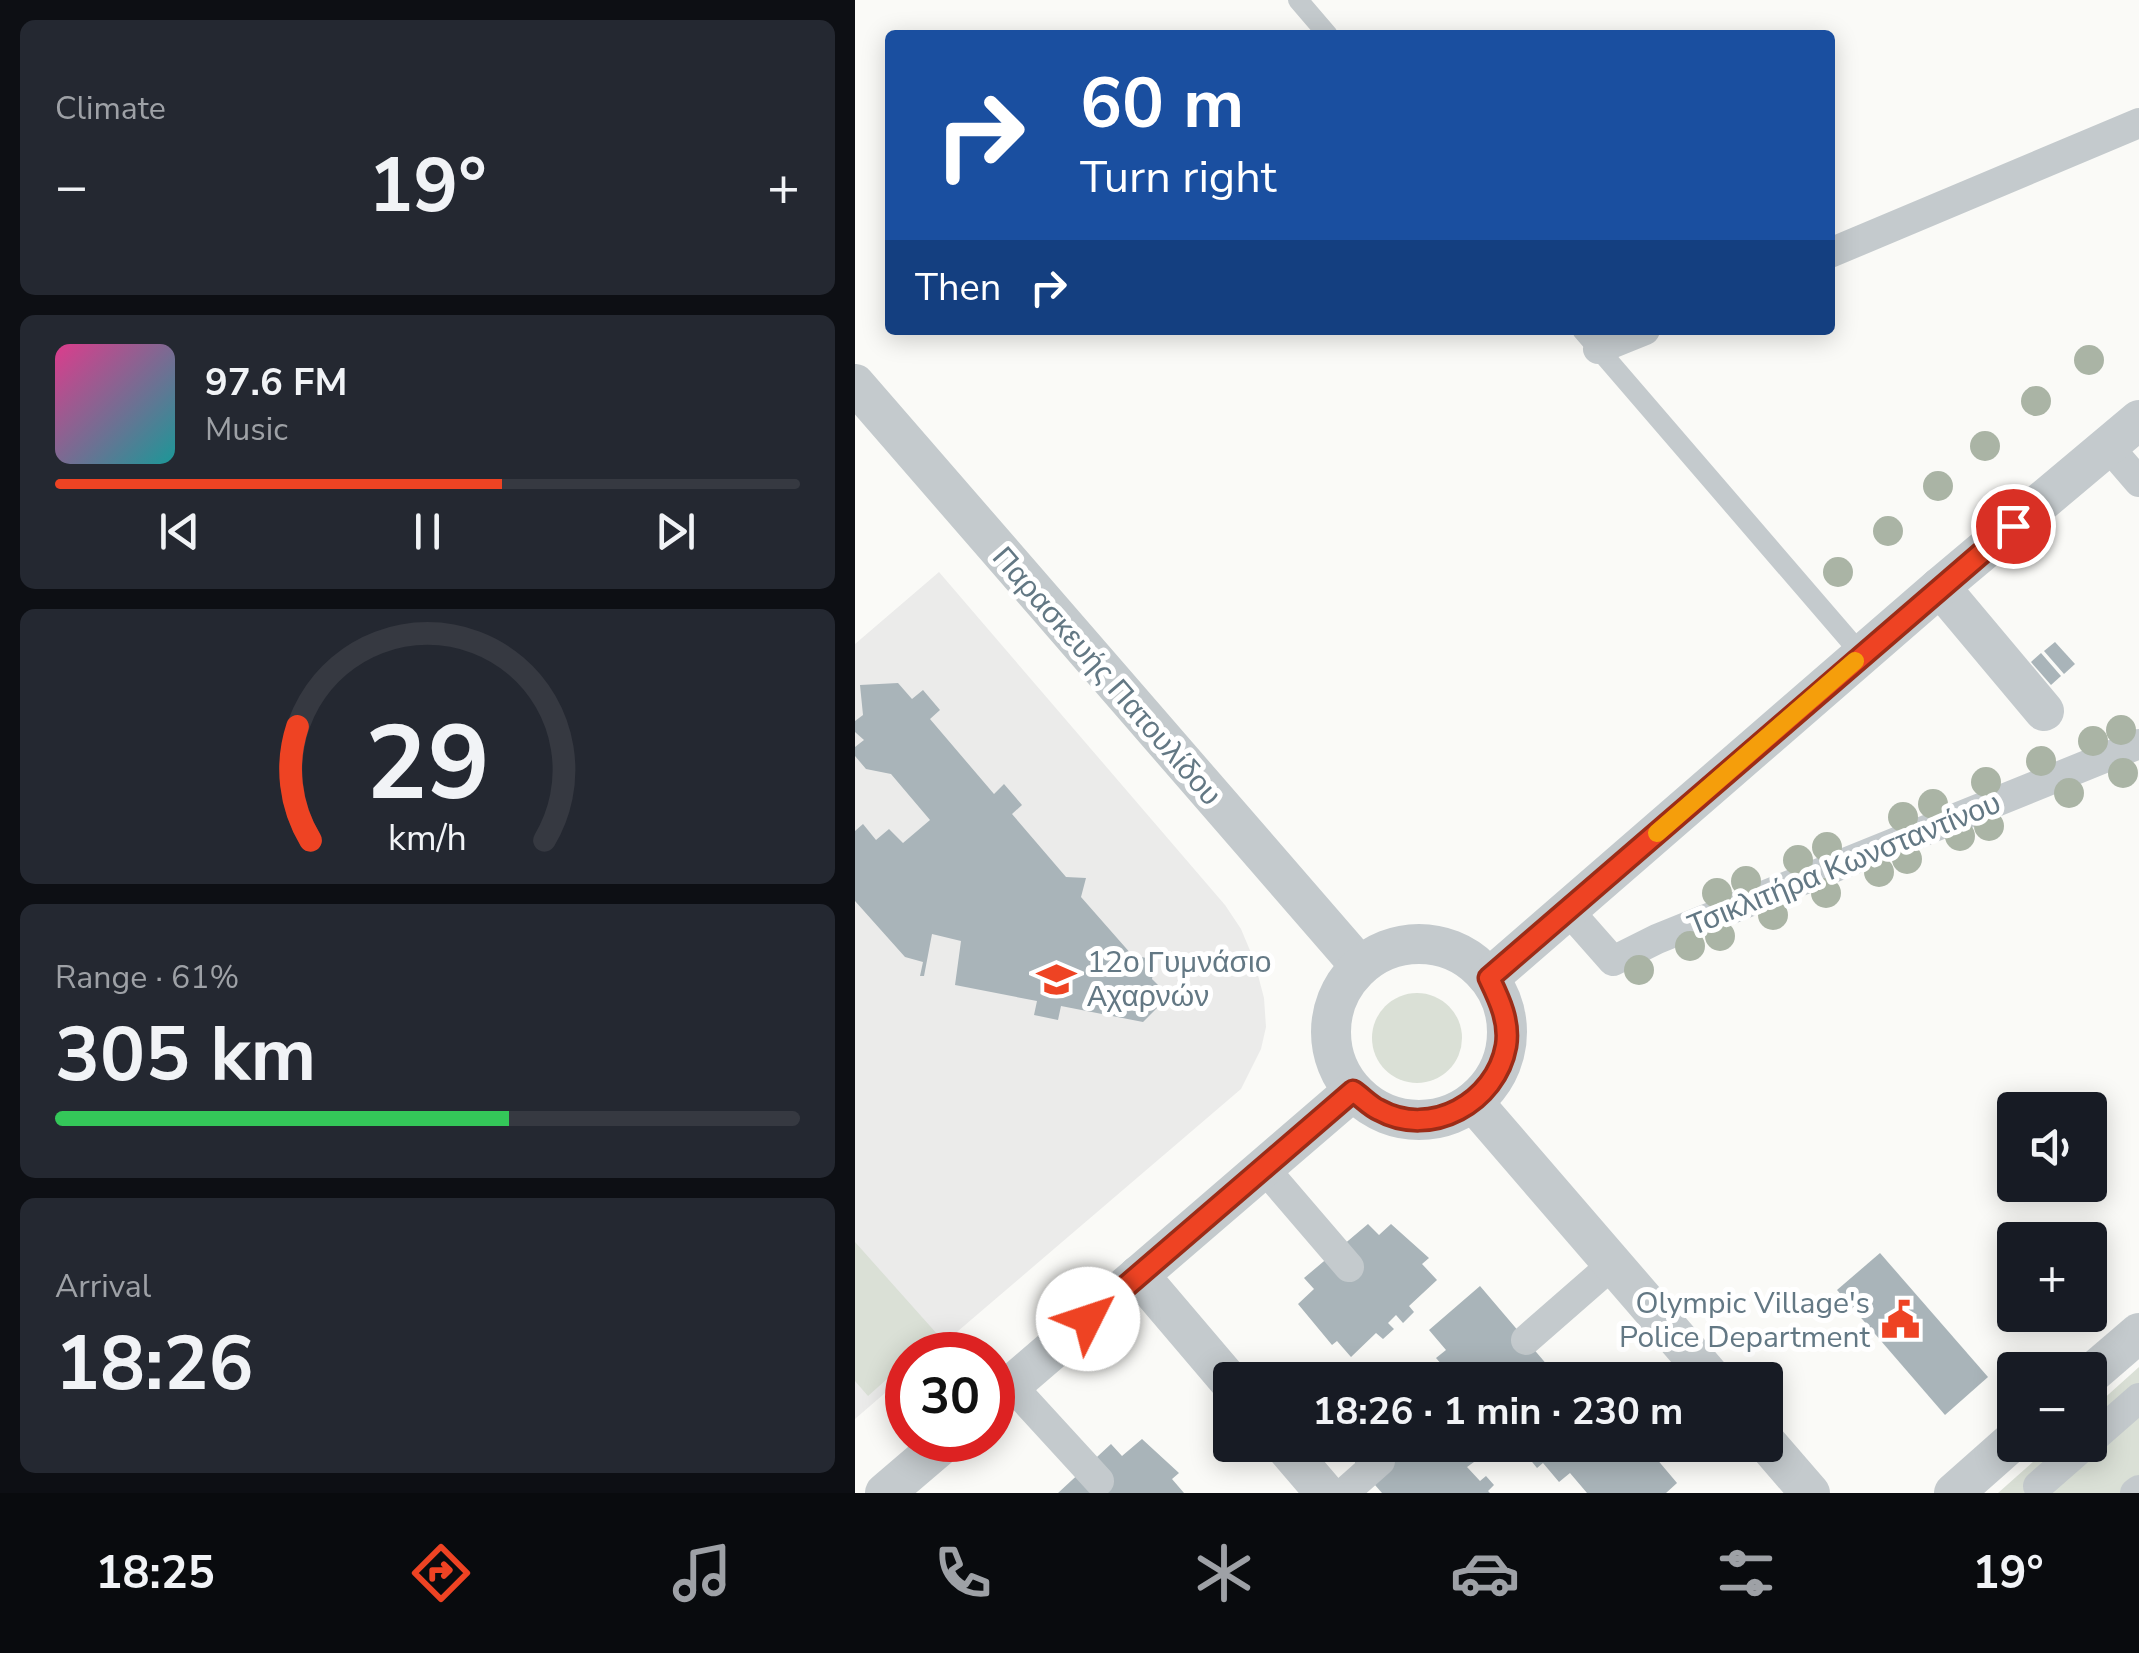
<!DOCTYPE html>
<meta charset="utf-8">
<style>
:root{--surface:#171b24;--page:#242831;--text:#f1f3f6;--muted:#9ea1a6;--line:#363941;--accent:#ee4323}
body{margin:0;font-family:"Nunito Sans",sans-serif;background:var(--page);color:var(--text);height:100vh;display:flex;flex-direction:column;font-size:38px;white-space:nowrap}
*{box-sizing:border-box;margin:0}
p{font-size:32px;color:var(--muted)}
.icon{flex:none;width:55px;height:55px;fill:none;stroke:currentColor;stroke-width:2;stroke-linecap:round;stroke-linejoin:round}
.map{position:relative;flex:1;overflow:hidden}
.details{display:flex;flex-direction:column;gap:20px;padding:20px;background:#0d0f14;width:855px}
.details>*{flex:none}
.banner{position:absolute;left:30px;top:30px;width:950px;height:305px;border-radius:10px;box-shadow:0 5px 25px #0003;background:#1a4fa0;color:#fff;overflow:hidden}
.tools{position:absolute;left:1142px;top:1092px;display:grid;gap:20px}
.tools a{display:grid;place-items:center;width:110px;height:110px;border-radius:10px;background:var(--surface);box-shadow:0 5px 25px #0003;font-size:50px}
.speed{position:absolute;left:30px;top:1332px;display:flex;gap:20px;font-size:50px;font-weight:700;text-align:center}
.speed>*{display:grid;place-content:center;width:130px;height:130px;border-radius:50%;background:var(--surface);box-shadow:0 5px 25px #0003;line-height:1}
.speed .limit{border:15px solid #d22;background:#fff;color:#111}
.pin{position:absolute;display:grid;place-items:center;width:85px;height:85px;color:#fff;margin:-42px;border:5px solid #fff;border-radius:50%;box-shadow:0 2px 10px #0007}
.me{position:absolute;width:110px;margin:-55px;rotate:49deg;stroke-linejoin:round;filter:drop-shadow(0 0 8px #0008)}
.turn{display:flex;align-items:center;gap:35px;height:210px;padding:0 30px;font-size:45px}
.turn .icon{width:130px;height:130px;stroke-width:2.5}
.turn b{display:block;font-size:70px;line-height:85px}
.then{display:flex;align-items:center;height:95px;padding:0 30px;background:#0003;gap:20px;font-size:38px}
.big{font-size:75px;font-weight:700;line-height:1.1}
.details .card{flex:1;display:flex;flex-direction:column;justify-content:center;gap:15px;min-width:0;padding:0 35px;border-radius:15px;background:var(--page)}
.details .dial{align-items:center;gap:0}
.dial svg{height:260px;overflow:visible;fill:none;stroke:var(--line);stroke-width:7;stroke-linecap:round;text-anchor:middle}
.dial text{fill:var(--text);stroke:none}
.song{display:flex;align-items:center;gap:30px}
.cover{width:120px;height:120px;border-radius:15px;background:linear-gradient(135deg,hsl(330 70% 55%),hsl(180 70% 35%))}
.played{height:10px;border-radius:5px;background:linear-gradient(90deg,var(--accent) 60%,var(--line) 60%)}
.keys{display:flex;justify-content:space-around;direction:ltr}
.heat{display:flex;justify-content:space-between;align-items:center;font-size:55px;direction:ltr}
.charge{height:15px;border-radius:8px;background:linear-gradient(90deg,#34c759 61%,var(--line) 0)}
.trip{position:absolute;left:358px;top:1362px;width:570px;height:100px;border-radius:10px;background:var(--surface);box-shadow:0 5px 25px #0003;font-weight:700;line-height:100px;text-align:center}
.dock{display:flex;height:160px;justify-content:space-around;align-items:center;background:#090b0e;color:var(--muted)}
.dock .icon{width:70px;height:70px}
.dock .current{color:var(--accent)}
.dock b{font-size:45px;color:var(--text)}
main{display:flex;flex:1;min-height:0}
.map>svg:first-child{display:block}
.built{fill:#ebebea}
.green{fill:#dae0d6}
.building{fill:#a9b4b9}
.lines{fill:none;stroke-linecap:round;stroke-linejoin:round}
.service{stroke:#c4cacd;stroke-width:20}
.pedestrian{stroke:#c4cacd;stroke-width:30}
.minor{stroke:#c4cacd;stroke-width:40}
.tree{fill:#aab4a5}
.route-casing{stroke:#9b2c17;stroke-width:25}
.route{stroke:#ee4323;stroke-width:18}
.slow{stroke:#f59e0b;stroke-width:18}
.labels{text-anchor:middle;stroke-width:10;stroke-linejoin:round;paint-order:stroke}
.street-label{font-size:30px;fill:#637884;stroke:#fff}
.poi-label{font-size:30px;fill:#637884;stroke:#fff;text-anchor:start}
</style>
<main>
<section class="details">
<div class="card"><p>Climate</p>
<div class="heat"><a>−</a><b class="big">19°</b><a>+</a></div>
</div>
<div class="card">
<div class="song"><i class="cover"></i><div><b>97.6 FM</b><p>Music</p></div></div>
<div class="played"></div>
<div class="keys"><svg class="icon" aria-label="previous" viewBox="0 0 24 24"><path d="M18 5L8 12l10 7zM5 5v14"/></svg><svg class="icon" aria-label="pause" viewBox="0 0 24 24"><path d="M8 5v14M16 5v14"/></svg><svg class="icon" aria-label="next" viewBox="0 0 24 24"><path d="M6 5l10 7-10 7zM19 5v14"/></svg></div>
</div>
<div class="card dial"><svg viewBox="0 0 100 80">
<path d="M14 69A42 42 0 1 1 86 69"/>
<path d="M14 69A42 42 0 0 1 10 34" stroke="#ee4323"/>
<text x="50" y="56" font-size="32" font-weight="700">29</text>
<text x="50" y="72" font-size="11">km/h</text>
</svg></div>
<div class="card"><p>Range · 61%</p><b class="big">305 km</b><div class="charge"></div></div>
<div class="card"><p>Arrival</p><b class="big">18:26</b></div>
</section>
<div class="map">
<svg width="1284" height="1493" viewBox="0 0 1284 1493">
<rect width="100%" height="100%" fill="#fafaf7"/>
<path class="built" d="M84,572L370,905L386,929L399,960L409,998L411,1027L406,1049L386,1089L75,1355H52V1374L0,1419V644Z"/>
<g class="green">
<circle cx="562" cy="1038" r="45"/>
<path d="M0,1242L83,1335L60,1355H52V1361L13,1396L0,1381Z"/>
<path d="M1284,1367V1493H1143L1197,1445H1235V1411Z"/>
</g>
<g class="building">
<path d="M1200,642L1220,664L1209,674L1189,651Z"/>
<path d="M1186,653L1206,676L1196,685L1176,662Z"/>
<path d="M43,683L57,699L68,690L85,710L75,719L139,794L149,784L167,805L157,814L211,877L231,878L226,897L277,955L301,960L297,979L314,996L288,1022L206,1006L203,1020L179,1015L182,1001L100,985L106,941L77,934L69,976H65L68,962L50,957L0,901V831L8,824L21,840L34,829L48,843L75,820L36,774L11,769L0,756V747L9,740L0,732V721L8,715L5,685Z"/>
<path d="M513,1224L524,1235L536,1224L574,1258L567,1264L582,1280L554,1306L559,1312L548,1323L541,1315L533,1323L539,1329L528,1339L521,1333L496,1357L482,1341L477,1345L443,1304L459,1289L449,1278Z"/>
<path d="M1025,1253L1133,1377L1090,1415L982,1290Z"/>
<path d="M625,1286L705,1380H631L623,1371L612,1380H600L581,1358L591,1350L574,1330Z"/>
<path d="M525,1365L538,1380H508Z"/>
<path d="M287,1439L324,1473L317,1479L329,1493H203L256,1444L267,1456Z"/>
<path d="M485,1445H593L604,1458L610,1453L619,1462L612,1467L625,1481L631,1476L639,1485L633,1491L635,1493H527Z"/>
<path d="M673,1445H790L822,1483L811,1493H732L715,1473L704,1482L688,1463L682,1468L673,1457L678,1452Z"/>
</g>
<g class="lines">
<g class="service">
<path d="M443,0L473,35"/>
<path d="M727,330L1007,655"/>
</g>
<g class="pedestrian">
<path d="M975,253L1284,123"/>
<path d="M743,349L790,330"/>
<path d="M1253,446L1284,482"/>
<path d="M713,910L758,961L802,939L1284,744"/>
<path d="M409,1168L494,1267"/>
<path d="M671,1340L758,1264"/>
<path d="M156,1385L244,1481"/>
<path d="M1235,1441L1284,1398"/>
<path d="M772,1447L774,1445"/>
<path d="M1183,1486L1230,1445"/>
<path d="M489,1493L525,1461"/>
<path d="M1280,1493L1284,1490"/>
</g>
<g class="minor">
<path d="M0,384L505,966"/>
<path d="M1085,587L1189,711"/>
<circle cx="564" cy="1032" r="88"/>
<path d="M634,978L1085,587L1284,420"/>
<path d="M618,1102L858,1380"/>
<path d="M284,1275L375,1382"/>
<path d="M1235,1375L1284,1333"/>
<path d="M138,1401L498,1091"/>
<path d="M910,1441L955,1493"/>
<path d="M429,1445L470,1493"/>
<path d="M30,1493L92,1440"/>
<path d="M1099,1493L1160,1439"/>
</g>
</g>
<g class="tree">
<circle cx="1234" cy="360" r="15"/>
<circle cx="1181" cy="401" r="15"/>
<circle cx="1130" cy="446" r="15"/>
<circle cx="1083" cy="486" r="15"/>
<circle cx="1033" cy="531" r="15"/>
<circle cx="983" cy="572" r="15"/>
<circle cx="1266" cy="730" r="15"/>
<circle cx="1238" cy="741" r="15"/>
<circle cx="1186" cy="761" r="15"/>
<circle cx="1268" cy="773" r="15"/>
<circle cx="1131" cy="782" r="15"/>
<circle cx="1214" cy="793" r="15"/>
<circle cx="1078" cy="804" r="15"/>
<circle cx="1048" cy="817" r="15"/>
<circle cx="1134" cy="826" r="15"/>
<circle cx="1105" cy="836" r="15"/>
<circle cx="972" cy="847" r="15"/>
<circle cx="1052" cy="859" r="15"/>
<circle cx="943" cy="860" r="15"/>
<circle cx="1024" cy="872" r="15"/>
<circle cx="891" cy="881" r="15"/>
<circle cx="862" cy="893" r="15"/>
<circle cx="971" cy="893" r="15"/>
<circle cx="918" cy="915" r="15"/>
<circle cx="865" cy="936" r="15"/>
<circle cx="835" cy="946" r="15"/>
<circle cx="784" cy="970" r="15"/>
</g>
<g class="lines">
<defs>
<path id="route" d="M233,1319L498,1091C507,1097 515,1106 524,1110C576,1139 641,1102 651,1046C655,1021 644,999 634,978L1158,526"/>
</defs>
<use href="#route" class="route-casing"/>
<use href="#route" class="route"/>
<path class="slow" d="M802,833L1000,661"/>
</g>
<defs>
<symbol id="school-bare" viewBox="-9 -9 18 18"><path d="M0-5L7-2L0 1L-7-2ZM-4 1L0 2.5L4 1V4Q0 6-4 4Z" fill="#ee4323" stroke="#fff" stroke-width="2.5" paint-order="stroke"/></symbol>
<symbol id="civic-bare" viewBox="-9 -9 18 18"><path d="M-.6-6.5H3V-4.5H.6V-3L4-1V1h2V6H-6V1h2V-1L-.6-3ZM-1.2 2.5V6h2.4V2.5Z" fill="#ee4323" stroke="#fff" stroke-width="2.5" paint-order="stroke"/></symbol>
</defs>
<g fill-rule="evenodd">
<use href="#school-bare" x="174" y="952" width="55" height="55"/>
<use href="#civic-bare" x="1018" y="1292" width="55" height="55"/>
</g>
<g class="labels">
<g class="street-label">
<text transform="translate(252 676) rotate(49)" y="10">Παρασκευής Πατουλίδου</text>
<text transform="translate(989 864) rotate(-22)" y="10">Τσικλιτήρα Κωνσταντίνου</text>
</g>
<g class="poi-label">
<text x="232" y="972">12ο Γυμνάσιο<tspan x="232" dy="34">Αχαρνών</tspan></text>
<text x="1015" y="1313" text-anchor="end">Olympic Village's<tspan x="1015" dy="34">Police Department</tspan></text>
</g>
</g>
</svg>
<div class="tools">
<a><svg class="icon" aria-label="sound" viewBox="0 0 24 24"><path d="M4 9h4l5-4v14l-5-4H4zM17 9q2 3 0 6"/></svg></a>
<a>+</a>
<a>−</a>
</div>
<div class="speed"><div class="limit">30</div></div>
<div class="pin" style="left:1158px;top:526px;background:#d93025"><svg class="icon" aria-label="arrive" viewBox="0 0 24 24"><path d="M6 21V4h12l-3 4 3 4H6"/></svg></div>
<svg class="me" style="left:233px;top:1319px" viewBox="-20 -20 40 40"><circle r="19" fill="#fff"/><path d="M0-13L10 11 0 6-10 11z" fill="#ee4323"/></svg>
<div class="trip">18:26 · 1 min · 230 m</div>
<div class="banner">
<div class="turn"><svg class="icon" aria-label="right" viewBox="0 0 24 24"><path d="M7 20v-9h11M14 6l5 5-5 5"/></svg><div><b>60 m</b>Turn right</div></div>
<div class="then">Then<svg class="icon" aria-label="right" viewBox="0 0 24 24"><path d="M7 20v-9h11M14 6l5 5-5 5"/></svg></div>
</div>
</div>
</main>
<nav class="dock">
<b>18:25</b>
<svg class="icon current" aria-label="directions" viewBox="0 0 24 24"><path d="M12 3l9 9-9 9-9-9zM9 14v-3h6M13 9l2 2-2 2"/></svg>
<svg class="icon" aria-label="music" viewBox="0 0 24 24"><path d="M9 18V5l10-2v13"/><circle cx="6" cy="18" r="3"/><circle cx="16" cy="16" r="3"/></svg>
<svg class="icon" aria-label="phone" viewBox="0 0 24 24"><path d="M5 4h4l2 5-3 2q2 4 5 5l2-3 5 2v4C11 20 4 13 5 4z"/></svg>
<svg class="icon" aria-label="climate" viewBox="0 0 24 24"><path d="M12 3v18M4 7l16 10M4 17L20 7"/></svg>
<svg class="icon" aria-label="car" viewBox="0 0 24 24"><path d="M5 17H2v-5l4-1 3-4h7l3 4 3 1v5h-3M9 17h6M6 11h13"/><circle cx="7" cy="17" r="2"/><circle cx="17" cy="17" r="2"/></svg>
<svg class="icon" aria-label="filters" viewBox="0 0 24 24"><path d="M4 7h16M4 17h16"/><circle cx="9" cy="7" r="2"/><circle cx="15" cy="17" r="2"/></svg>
<b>19°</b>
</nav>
